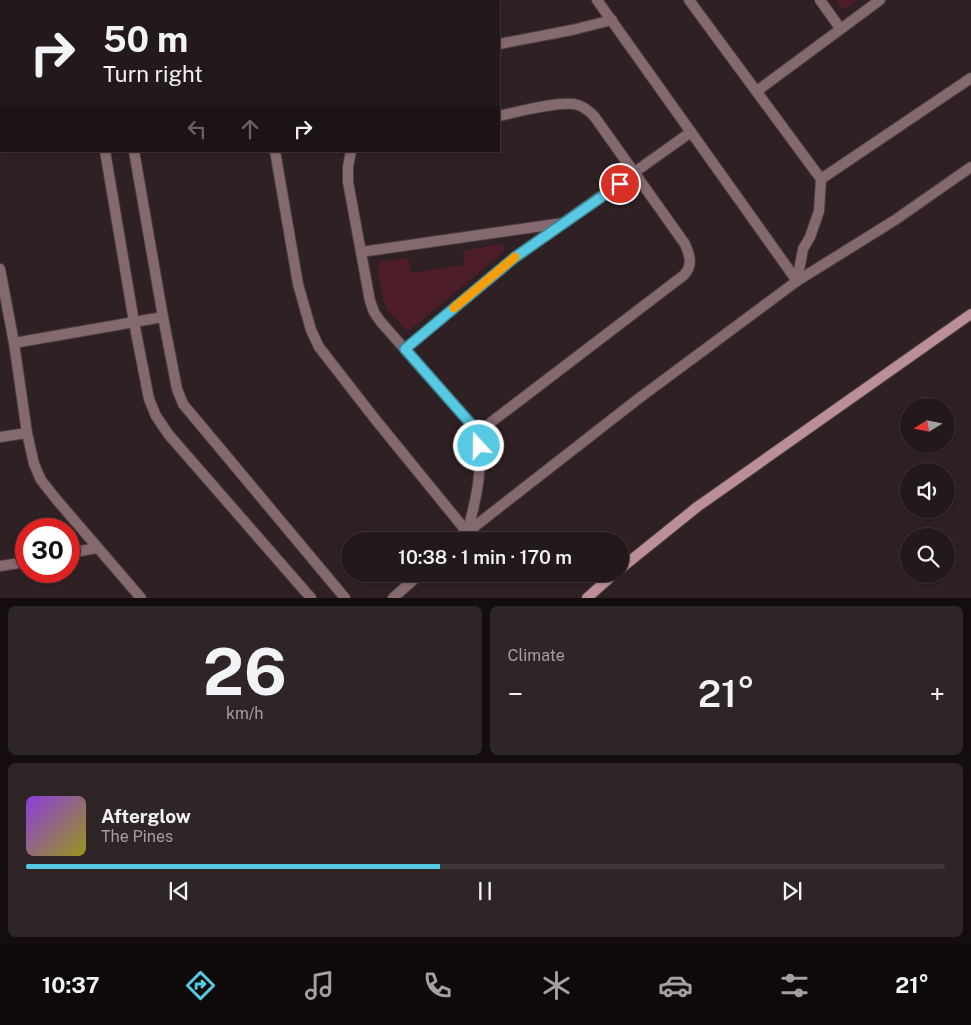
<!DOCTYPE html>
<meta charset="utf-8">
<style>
:root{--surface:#23181a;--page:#2f2527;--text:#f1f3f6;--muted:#a3a0a2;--line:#403739;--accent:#58c9e3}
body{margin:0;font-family:"Public Sans",sans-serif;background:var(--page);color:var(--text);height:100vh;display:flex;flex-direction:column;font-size:19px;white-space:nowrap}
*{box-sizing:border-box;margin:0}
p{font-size:16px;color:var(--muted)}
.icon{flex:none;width:28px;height:28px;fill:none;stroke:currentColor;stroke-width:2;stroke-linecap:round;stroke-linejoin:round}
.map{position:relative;height:598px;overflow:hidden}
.side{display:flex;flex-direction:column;gap:8px;padding:8px;background:#130d0e;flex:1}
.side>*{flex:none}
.banner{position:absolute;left:0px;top:0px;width:500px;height:152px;box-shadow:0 1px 4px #0004,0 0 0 1px var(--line);background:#23181a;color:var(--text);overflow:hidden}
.needle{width:32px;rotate:260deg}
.fabs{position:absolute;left:900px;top:398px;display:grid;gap:10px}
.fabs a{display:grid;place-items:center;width:55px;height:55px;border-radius:50%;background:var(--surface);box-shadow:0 1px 4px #0004,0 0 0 1px var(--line);font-size:25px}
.speed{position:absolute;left:15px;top:518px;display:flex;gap:10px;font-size:25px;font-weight:700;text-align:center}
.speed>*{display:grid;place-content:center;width:65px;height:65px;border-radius:50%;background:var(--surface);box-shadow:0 1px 4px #0004,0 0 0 1px var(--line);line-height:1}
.speed .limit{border:8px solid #d22;background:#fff;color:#111}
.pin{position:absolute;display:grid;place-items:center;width:42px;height:42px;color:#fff;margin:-21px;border:2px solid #fff;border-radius:50%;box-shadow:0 1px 5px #0007}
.me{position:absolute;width:55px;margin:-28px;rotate:339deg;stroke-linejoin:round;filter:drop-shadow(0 0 4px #0008)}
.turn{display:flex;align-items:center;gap:18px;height:105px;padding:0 20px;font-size:22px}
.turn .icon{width:65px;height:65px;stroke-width:2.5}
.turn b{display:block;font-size:35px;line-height:42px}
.lanes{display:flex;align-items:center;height:48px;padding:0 20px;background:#0003;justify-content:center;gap:25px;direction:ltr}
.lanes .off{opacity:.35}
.big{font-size:38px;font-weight:600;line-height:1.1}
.side .card{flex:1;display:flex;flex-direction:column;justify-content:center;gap:8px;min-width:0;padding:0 18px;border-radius:8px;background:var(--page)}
.side .dial{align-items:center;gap:0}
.dial b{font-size:65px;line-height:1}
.song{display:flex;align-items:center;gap:15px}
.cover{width:60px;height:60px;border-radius:8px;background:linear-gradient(135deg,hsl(270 70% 55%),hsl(60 70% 35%))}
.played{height:5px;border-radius:2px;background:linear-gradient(90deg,var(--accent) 45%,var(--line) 45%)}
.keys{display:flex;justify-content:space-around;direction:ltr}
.heat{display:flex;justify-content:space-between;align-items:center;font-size:28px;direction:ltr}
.side .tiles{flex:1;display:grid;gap:8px;grid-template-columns:1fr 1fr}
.card:last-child{grid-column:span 2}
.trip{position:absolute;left:341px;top:532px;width:288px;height:50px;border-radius:25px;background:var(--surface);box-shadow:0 1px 4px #0004,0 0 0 1px var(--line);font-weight:600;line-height:50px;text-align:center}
.dock{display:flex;height:80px;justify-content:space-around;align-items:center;background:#0e0a0a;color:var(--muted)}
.dock .icon{width:35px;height:35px}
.dock .active{color:var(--accent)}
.dock b{font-size:22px;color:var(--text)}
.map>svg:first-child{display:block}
.green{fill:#4d1d2a}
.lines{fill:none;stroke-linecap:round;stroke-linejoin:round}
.street-casing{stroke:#4c3d40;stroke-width:12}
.secondary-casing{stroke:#4c3d40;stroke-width:12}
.street{stroke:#84696e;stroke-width:10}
.secondary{stroke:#bb8f97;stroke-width:10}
.route-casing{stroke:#398394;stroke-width:12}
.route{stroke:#58c9e3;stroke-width:9}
.slow{stroke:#f59e0b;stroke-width:9}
</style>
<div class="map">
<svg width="971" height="598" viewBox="0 0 971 598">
<rect width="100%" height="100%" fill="#2f2023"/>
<g class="green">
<path d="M836,0H857L843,10Z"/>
<path d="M500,244L505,247L504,251L410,330L405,329L387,309L383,299L377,266L380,262L404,258L409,261L411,273L465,265L463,251Z"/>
</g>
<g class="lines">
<defs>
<g id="street">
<path d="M79,0L80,1"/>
<path d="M108,0V1"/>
<path d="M249,0V1"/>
<path d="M597,0L797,281"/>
<path d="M689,0L821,179L819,211L810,237L803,249L797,281"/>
<path d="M820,0L840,28"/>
<path d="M499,44L572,30L612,20"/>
<path d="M757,91L880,0"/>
<path d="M105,151L134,322L149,399L156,416L169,435L311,598"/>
<path d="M134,151L163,317L177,389L183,404L345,598"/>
<path d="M275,151L298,284L311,330L319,347L375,419L467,532"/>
<path d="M351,151L348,167V182L370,301L374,312L380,321L471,424C488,451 476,502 467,532"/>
<path d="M821,179L971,78"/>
<path d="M361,252L563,223"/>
<path d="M0,269L14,343L27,433L34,464L41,480L56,499L141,598"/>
<path d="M14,343L163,317"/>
<path d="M405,349L514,258L691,132"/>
<path d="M477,433L684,275C693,265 690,256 685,244L594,116C590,112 585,107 578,105C562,100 517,112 499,116"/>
<path d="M0,437L27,433"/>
<path d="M456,541L638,399L797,281L895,220L971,167"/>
<path d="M69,553L97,548"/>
<path d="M0,566L26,562"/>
<path d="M393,598L420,574"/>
</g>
<g id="secondary">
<path d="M620,569L697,507L971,314"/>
<path d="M587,598L614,574"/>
</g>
</defs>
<use href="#street" class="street-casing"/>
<use href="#secondary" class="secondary-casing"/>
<use href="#street" class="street"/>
<use href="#secondary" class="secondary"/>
</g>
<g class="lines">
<defs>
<path id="route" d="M479,446L476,433L471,424L405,349L514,258L620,184"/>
</defs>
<use href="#route" class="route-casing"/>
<use href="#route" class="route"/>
<path class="slow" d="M454,308L515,257"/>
</g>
</svg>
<div class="fabs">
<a><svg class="needle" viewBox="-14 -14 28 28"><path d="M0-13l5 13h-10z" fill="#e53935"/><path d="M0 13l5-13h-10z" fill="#a3a0a2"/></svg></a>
<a><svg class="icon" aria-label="sound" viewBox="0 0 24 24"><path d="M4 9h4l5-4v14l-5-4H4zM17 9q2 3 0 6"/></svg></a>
<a><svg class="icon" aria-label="search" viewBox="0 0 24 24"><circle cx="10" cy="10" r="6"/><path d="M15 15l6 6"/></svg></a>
</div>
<div class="speed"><div class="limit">30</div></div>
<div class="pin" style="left:620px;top:184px;background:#d93025"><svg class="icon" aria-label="arrive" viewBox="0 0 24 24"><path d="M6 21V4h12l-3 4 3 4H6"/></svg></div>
<svg class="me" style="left:479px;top:446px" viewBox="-20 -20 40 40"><circle r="17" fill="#58c9e3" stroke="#fff" stroke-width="3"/><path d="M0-11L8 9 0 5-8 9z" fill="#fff"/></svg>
<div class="trip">10:38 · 1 min · 170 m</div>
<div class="banner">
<div class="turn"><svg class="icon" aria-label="right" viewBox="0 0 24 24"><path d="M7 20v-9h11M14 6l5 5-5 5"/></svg><div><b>50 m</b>Turn right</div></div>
<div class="lanes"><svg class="icon off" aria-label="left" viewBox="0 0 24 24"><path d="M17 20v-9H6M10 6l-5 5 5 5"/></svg><svg class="icon off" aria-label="ahead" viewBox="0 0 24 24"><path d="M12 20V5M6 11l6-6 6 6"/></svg><svg class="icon" aria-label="right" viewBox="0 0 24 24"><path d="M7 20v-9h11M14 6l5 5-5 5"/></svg></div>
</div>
</div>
<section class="side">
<div class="tiles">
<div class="card dial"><b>26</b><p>km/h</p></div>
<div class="card"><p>Climate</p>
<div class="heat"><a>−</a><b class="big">21°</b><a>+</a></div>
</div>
<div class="card">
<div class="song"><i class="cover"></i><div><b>Afterglow</b><p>The Pines</p></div></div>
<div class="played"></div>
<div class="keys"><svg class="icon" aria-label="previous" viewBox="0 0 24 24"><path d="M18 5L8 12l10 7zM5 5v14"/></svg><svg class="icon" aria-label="pause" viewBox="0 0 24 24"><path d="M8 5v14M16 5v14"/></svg><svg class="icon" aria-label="next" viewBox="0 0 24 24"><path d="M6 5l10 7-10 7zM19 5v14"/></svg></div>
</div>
</div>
</section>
<nav class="dock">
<b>10:37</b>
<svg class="icon active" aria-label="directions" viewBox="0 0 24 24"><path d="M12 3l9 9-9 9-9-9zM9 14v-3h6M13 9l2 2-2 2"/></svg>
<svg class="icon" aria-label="music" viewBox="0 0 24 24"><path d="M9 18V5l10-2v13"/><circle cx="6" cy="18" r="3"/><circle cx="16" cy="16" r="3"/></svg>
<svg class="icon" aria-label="phone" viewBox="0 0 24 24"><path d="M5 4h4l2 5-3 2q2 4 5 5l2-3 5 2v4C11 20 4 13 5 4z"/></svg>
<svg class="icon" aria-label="climate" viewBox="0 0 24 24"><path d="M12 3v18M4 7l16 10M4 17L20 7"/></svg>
<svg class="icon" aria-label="car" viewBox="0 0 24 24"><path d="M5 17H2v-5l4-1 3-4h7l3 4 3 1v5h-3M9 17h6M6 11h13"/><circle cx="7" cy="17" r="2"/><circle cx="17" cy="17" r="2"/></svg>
<svg class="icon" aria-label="filters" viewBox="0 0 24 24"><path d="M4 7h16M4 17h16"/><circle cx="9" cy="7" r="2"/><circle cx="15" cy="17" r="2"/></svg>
<b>21°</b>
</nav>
